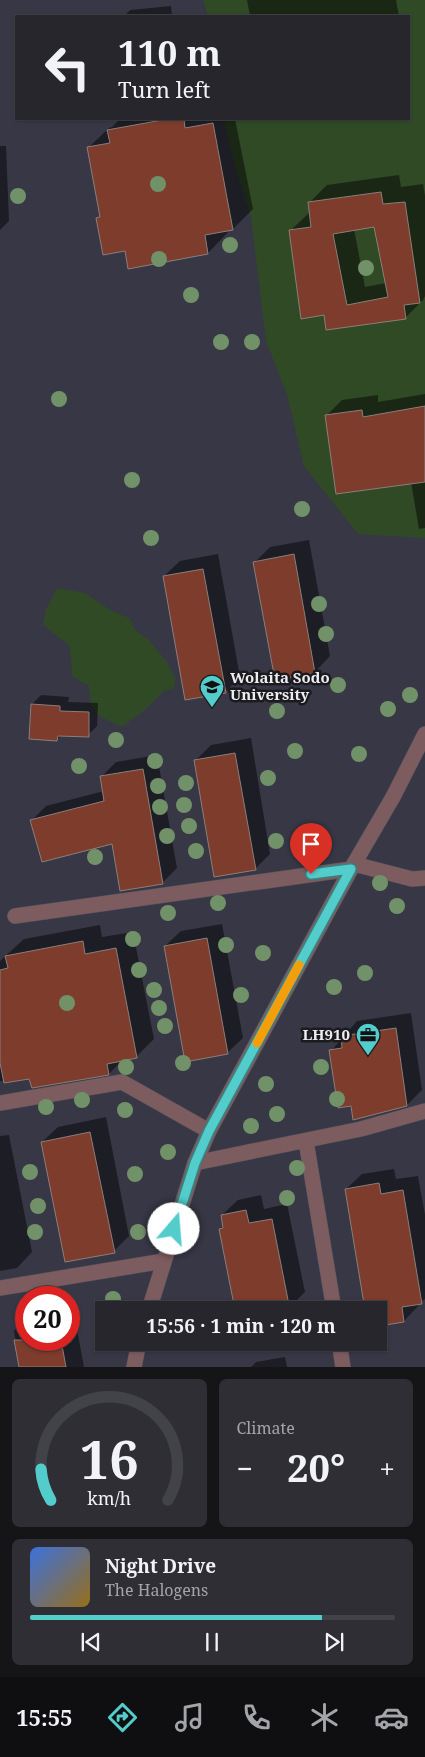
<!DOCTYPE html>
<meta charset="utf-8">
<style>
:root{--surface:#26262c;--page:#2e2e34;--text:#f1f3f6;--muted:#a4a5a9;--line:#424348;--accent:#53cdcb}
body{margin:0;font-family:"Noto Serif",serif;background:var(--page);color:var(--text);height:100vh;display:flex;flex-direction:column;font-size:19px;white-space:nowrap}
*{box-sizing:border-box;margin:0}
p{font-size:16px;color:var(--muted)}
.icon{flex:none;width:28px;height:28px;fill:none;stroke:currentColor;stroke-width:2;stroke-linecap:round;stroke-linejoin:round}
.map{position:relative;height:1367px;overflow:hidden}
.side{display:flex;flex-direction:column;gap:12px;padding:12px;background:#151518;flex:1}
.side>*{flex:none}
.guide{position:absolute;left:15px;top:15px;width:395px;height:105px;border-radius:0px;box-shadow:0 1px 4px #0004,0 0 0 1px var(--line);background:#26262c;color:var(--text);overflow:hidden}
.speed{position:absolute;left:15px;top:1286px;display:flex;gap:10px;font-size:25px;font-weight:700;text-align:center}
.speed>*{display:grid;place-content:center;width:65px;height:65px;border-radius:50%;background:var(--surface);box-shadow:0 1px 4px #0004,0 0 0 1px var(--line);line-height:1}
.speed .limit{border:8px solid #d22;background:#fff;color:#111}
.pin{position:absolute;display:grid;place-items:center;width:42px;height:42px;color:#fff;margin:-51px -21px;border-radius:50% 50% 50% 0;rotate:-45deg;box-shadow:0 0 5px #0007}
.pin .icon{rotate:45deg}
.me{position:absolute;width:55px;margin:-28px;rotate:18deg;stroke-linejoin:round;filter:drop-shadow(0 0 4px #0008)}
.turn{display:flex;align-items:center;gap:18px;height:105px;padding:0 20px;font-size:22px}
.turn .icon{width:65px;height:65px;stroke-width:2.5}
.turn b{display:block;font-size:35px;line-height:42px}
.big{font-size:38px;font-weight:700;line-height:1.1}
.side .tile{flex:1;display:flex;flex-direction:column;justify-content:center;gap:8px;min-width:0;padding:0 18px;border-radius:8px;background:var(--page)}
.side .dial{align-items:center;gap:0}
.dial svg{height:130px;overflow:visible;fill:none;stroke:var(--line);stroke-width:7;stroke-linecap:round;text-anchor:middle}
.dial text{fill:var(--text);stroke:none}
.song{display:flex;align-items:center;gap:15px}
.cover{width:60px;height:60px;border-radius:8px;background:linear-gradient(135deg,hsl(220 70% 55%),hsl(40 70% 35%))}
.played{height:5px;border-radius:2px;background:linear-gradient(90deg,var(--accent) 80%,var(--line) 80%)}
.keys{display:flex;justify-content:space-around;direction:ltr}
.heat{display:flex;justify-content:space-between;align-items:center;font-size:28px;direction:ltr}
.side .tiles{flex:1;display:grid;gap:12px;grid-template-columns:1fr 1fr}
.tile:last-child{grid-column:span 2}
.trip{position:absolute;left:95px;top:1301px;width:292px;height:50px;border-radius:0px;background:var(--surface);box-shadow:0 1px 4px #0004,0 0 0 1px var(--line);font-weight:700;line-height:50px;text-align:center}
.tab-bar{display:flex;height:80px;justify-content:space-around;align-items:center;background:#0f0f12;color:var(--muted)}
.tab-bar .icon{width:35px;height:35px}
.tab-bar .on{color:var(--accent)}
.tab-bar b{font-size:22px;color:var(--text)}
.map>svg:first-child{display:block}
.built{fill:#383746;fill-rule:evenodd}
.green{fill:#304a26}
.shadow{fill:#0007;fill-rule:evenodd}
.building{fill:#7d3c2c;stroke:#8a7f7b;fill-rule:evenodd}
.lines{fill:none;stroke-linecap:round;stroke-linejoin:round}
.minor-casing{stroke:#515158;stroke-width:16}
.minor{stroke:#7c5c5f;stroke-width:15}
.tree{fill:#719269}
.route-casing{stroke:#368584;stroke-width:12}
.route{stroke:#53cdcb;stroke-width:9}
.slow{stroke:#f59e0b;stroke-width:9}
.labels{text-anchor:middle;stroke-width:5;stroke-linejoin:round;paint-order:stroke}
.poi-label{font-size:15px;font-weight:bold;fill:#ececf1;stroke:#1b1b1f;text-anchor:start}
</style>
<div class="map">
<svg width="425" height="1367" viewBox="0 0 425 1367">
<rect width="100%" height="100%" fill="#33333b"/>
<path class="built" d="M0,0H425V1367H0ZM16,16H409V119H16ZM26,1298H69V1340H26ZM104,1310H379V1342H104Z"/>
<g class="green">
<path d="M203,0H425V538L358,534L304,466L287,395L266,341L251,217L235,167L224,119H409V16H208Z"/>
<path d="M57,588L85,593L110,610L129,618L135,630L149,640L167,662L175,678L174,688L164,691L147,708L122,727L99,716L91,706L89,686L72,676L71,656L68,644L59,638L43,624L46,610Z"/>
</g>
<g class="shadow">
<path d="M247,0H396L399,16H250Z"/>
<path d="M171,6L172,16H124L130,10Z"/>
<path d="M120,119H235L253,209L233,229L228,230V232L208,253L129,267L126,249L97,219L101,215L88,148L109,128L112,127Z"/>
<path d="M0,146H6L9,221L0,230Z"/>
<path d="M399,175L401,187L423,184L425,196V296L423,300L405,318L325,314L290,231L310,212L309,203L327,185ZM375,225L386,283L365,287L354,229Z"/>
<path d="M425,394V528L419,529L411,482L326,416L342,400L378,395V402Z"/>
<path d="M309,540L330,656L315,672L255,562L270,547Z"/>
<path d="M218,554L240,677L225,692L164,576L180,561Z"/>
<path d="M41,695L69,697L68,702L98,703L97,726L88,735H62L57,740L32,704Z"/>
<path d="M251,738L270,854L255,869L196,760L211,745Z"/>
<path d="M157,755L177,868L163,882L121,889L113,843L32,820L46,806L104,791L101,777L116,762Z"/>
<path d="M222,924L243,1038L227,1053L165,946L181,931Z"/>
<path d="M100,925L102,937L133,932L154,1039L136,1057L123,1059L109,1074L30,1077L0,1081V961L24,939Z"/>
<path d="M411,1013L422,1090L407,1105L352,1104L331,1051L357,1021Z"/>
<path d="M106,1117L129,1236L114,1251L42,1142L58,1127Z"/>
<path d="M9,1135L32,1252L17,1268L0,1271V1136Z"/>
<path d="M394,1169L396,1179L418,1176L425,1215V1299L419,1303V1305L404,1321L379,1325V1310H366L346,1189L362,1174Z"/>
<path d="M261,1195L264,1209L287,1204L305,1292L289,1308L278,1310H237L220,1229L224,1225L222,1215L238,1200Z"/>
<path d="M73,1308L84,1367H20L14,1331L26,1319V1340H69V1309Z"/>
<path d="M285,1357L287,1367H251L256,1362Z"/>
</g>
<g class="building">
<path d="M168,119H184L185,128L213,123L233,230L205,235L208,254L128,269L125,251L103,255L96,218L100,217L87,147L110,143L107,130Z"/>
<path d="M381,192L383,204L405,202L420,303L404,305L406,319L326,330L324,315L301,319L289,230L311,227L308,202ZM374,227L388,297L347,305L333,234Z"/>
<path d="M425,406V482L336,494L325,415L362,410L363,417Z"/>
<path d="M294,554L315,673L275,680L253,562Z"/>
<path d="M203,569L226,693L185,700L163,576Z"/>
<path d="M31,704L60,706V711L89,712V737L58,736L57,741L29,739Z"/>
<path d="M235,753L256,870L214,877L194,760Z"/>
<path d="M143,769L163,884L120,891L112,844L42,862L30,820L104,801L100,776Z"/>
<path d="M207,938L228,1054L185,1062L164,946Z"/>
<path d="M83,941L85,954L116,948L137,1058L107,1064L109,1075L32,1088L29,1079L4,1083L0,1063V970L8,968L5,956Z"/>
<path d="M396,1028L407,1106L353,1120L351,1106L338,1108L329,1050L342,1048L341,1036Z"/>
<path d="M90,1132L115,1253L65,1262L41,1142Z"/>
<path d="M379,1183L381,1194L403,1190L422,1304L402,1307L404,1322L379,1326V1310H365L345,1189Z"/>
<path d="M246,1210L249,1223L272,1219L290,1310H235L219,1229L223,1228L221,1215Z"/>
<path d="M14,1340H61L66,1367H19Z"/>
</g>
<g class="lines">
<defs>
<g id="minor">
<path d="M354,864L412,879L425,878"/>
<path d="M15,916L351,869"/>
<path d="M0,1103L122,1082L209,1131"/>
<path d="M306,1141L334,1310"/>
<path d="M195,1163L361,1129L425,1111"/>
<path d="M0,1288L164,1261"/>
<path d="M149,1310L195,1163L209,1131L351,869L393,797L425,734"/>
<path d="M339,1342L343,1367"/>
<path d="M134,1367L139,1342"/>
</g>
</defs>
<use href="#minor" class="minor-casing"/>
<use href="#minor" class="minor"/>
</g>
<g class="tree">
<circle cx="158" cy="184" r="8"/>
<circle cx="18" cy="196" r="8"/>
<circle cx="230" cy="245" r="8"/>
<circle cx="159" cy="259" r="8"/>
<circle cx="366" cy="268" r="8"/>
<circle cx="191" cy="295" r="8"/>
<circle cx="221" cy="342" r="8"/>
<circle cx="252" cy="342" r="8"/>
<circle cx="59" cy="399" r="8"/>
<circle cx="132" cy="480" r="8"/>
<circle cx="302" cy="509" r="8"/>
<circle cx="151" cy="538" r="8"/>
<circle cx="319" cy="604" r="8"/>
<circle cx="326" cy="634" r="8"/>
<circle cx="338" cy="685" r="8"/>
<circle cx="410" cy="695" r="8"/>
<circle cx="388" cy="709" r="8"/>
<circle cx="277" cy="711" r="8"/>
<circle cx="116" cy="740" r="8"/>
<circle cx="295" cy="751" r="8"/>
<circle cx="359" cy="754" r="8"/>
<circle cx="155" cy="761" r="8"/>
<circle cx="79" cy="766" r="8"/>
<circle cx="268" cy="778" r="8"/>
<circle cx="186" cy="783" r="8"/>
<circle cx="158" cy="786" r="8"/>
<circle cx="184" cy="805" r="8"/>
<circle cx="160" cy="807" r="8"/>
<circle cx="189" cy="826" r="8"/>
<circle cx="167" cy="836" r="8"/>
<circle cx="276" cy="841" r="8"/>
<circle cx="196" cy="851" r="8"/>
<circle cx="312" cy="853" r="8"/>
<circle cx="95" cy="857" r="8"/>
<circle cx="380" cy="883" r="8"/>
<circle cx="218" cy="903" r="8"/>
<circle cx="397" cy="906" r="8"/>
<circle cx="168" cy="913" r="8"/>
<circle cx="133" cy="939" r="8"/>
<circle cx="226" cy="945" r="8"/>
<circle cx="263" cy="953" r="8"/>
<circle cx="139" cy="970" r="8"/>
<circle cx="365" cy="973" r="8"/>
<circle cx="334" cy="987" r="8"/>
<circle cx="154" cy="990" r="8"/>
<circle cx="241" cy="995" r="8"/>
<circle cx="67" cy="1003" r="8"/>
<circle cx="159" cy="1008" r="8"/>
<circle cx="165" cy="1026" r="8"/>
<circle cx="183" cy="1063" r="8"/>
<circle cx="126" cy="1067" r="8"/>
<circle cx="321" cy="1067" r="8"/>
<circle cx="266" cy="1084" r="8"/>
<circle cx="337" cy="1099" r="8"/>
<circle cx="82" cy="1100" r="8"/>
<circle cx="46" cy="1107" r="8"/>
<circle cx="125" cy="1110" r="8"/>
<circle cx="277" cy="1114" r="8"/>
<circle cx="251" cy="1126" r="8"/>
<circle cx="168" cy="1152" r="8"/>
<circle cx="297" cy="1168" r="8"/>
<circle cx="30" cy="1172" r="8"/>
<circle cx="135" cy="1174" r="8"/>
<circle cx="287" cy="1198" r="8"/>
<circle cx="38" cy="1206" r="8"/>
<circle cx="35" cy="1232" r="8"/>
<circle cx="138" cy="1232" r="8"/>
<circle cx="113" cy="1299" r="8"/>
</g>
<g class="lines">
<defs>
<path id="route" d="M174,1229L195,1163L209,1131L351,869L311,874"/>
</defs>
<use href="#route" class="route-casing"/>
<use href="#route" class="route"/>
<path class="slow" d="M257,1043L299,965"/>
</g>
<defs>
<symbol id="university-pin" viewBox="-11 -11 22 30"><path d="M0 17L-7.5 6A9.5 9.5 0 1 1 7.5 6Z" fill="#53cdcb" stroke="#1b1b1f"/><path d="M0-5L7-2L0 1L-7-2ZM-4 1L0 2.5L4 1V4Q0 6-4 4Z" fill="#111"/></symbol>
<symbol id="office-pin" viewBox="-11 -11 22 30"><path d="M0 17L-7.5 6A9.5 9.5 0 1 1 7.5 6Z" fill="#53cdcb" stroke="#1b1b1f"/><path d="M-6-3h4V-5.5h4V-3h4V5H-6ZM-1-4.5V-3h2v-1.5ZM-6 0V1H6V0Z" fill="#111"/></symbol>
</defs>
<g fill-rule="evenodd">
<use href="#university-pin" x="198" y="673" width="28" height="38"/>
<use href="#office-pin" x="354" y="1021" width="28" height="38"/>
</g>
<g class="labels">
<g class="poi-label">
<text x="230" y="683">Wolaita Sodo<tspan x="230" dy="17">University</tspan></text>
<text x="350" y="1040" text-anchor="end">LH910</text>
</g>
</g>
</svg>
<div class="speed"><div class="limit">20</div></div>
<div class="pin" style="left:311px;top:874px;background:#d93025"><svg class="icon" aria-label="arrive" viewBox="0 0 24 24"><path d="M6 21V4h12l-3 4 3 4H6"/></svg></div>
<svg class="me" style="left:174px;top:1229px" viewBox="-20 -20 40 40"><circle r="19" fill="#fff"/><path d="M0-13L10 11 0 6-10 11z" fill="#53cdcb"/></svg>
<div class="trip">15:56 · 1 min · 120 m</div>
<div class="guide">
<div class="turn"><svg class="icon" aria-label="left" viewBox="0 0 24 24"><path d="M17 20v-9H6M10 6l-5 5 5 5"/></svg><div><b>110 m</b>Turn left</div></div>
</div>
</div>
<section class="side">
<div class="tiles">
<div class="tile dial"><svg viewBox="0 0 100 80">
<path d="M14 69A42 42 0 1 1 86 69"/>
<path d="M14 69A42 42 0 0 1 8 50" stroke="#53cdcb"/>
<text x="50" y="56" font-size="32" font-weight="700">16</text>
<text x="50" y="72" font-size="11">km/h</text>
</svg></div>
<div class="tile"><p>Climate</p>
<div class="heat"><a>−</a><b class="big">20°</b><a>+</a></div>
</div>
<div class="tile">
<div class="song"><i class="cover"></i><div><b>Night Drive</b><p>The Halogens</p></div></div>
<div class="played"></div>
<div class="keys"><svg class="icon" aria-label="previous" viewBox="0 0 24 24"><path d="M18 5L8 12l10 7zM5 5v14"/></svg><svg class="icon" aria-label="pause" viewBox="0 0 24 24"><path d="M8 5v14M16 5v14"/></svg><svg class="icon" aria-label="next" viewBox="0 0 24 24"><path d="M6 5l10 7-10 7zM19 5v14"/></svg></div>
</div>
</div>
</section>
<nav class="tab-bar">
<b>15:55</b>
<svg class="icon on" aria-label="directions" viewBox="0 0 24 24"><path d="M12 3l9 9-9 9-9-9zM9 14v-3h6M13 9l2 2-2 2"/></svg>
<svg class="icon" aria-label="music" viewBox="0 0 24 24"><path d="M9 18V5l10-2v13"/><circle cx="6" cy="18" r="3"/><circle cx="16" cy="16" r="3"/></svg>
<svg class="icon" aria-label="phone" viewBox="0 0 24 24"><path d="M5 4h4l2 5-3 2q2 4 5 5l2-3 5 2v4C11 20 4 13 5 4z"/></svg>
<svg class="icon" aria-label="climate" viewBox="0 0 24 24"><path d="M12 3v18M4 7l16 10M4 17L20 7"/></svg>
<svg class="icon" aria-label="car" viewBox="0 0 24 24"><path d="M5 17H2v-5l4-1 3-4h7l3 4 3 1v5h-3M9 17h6M6 11h13"/><circle cx="7" cy="17" r="2"/><circle cx="17" cy="17" r="2"/></svg>
</nav>
